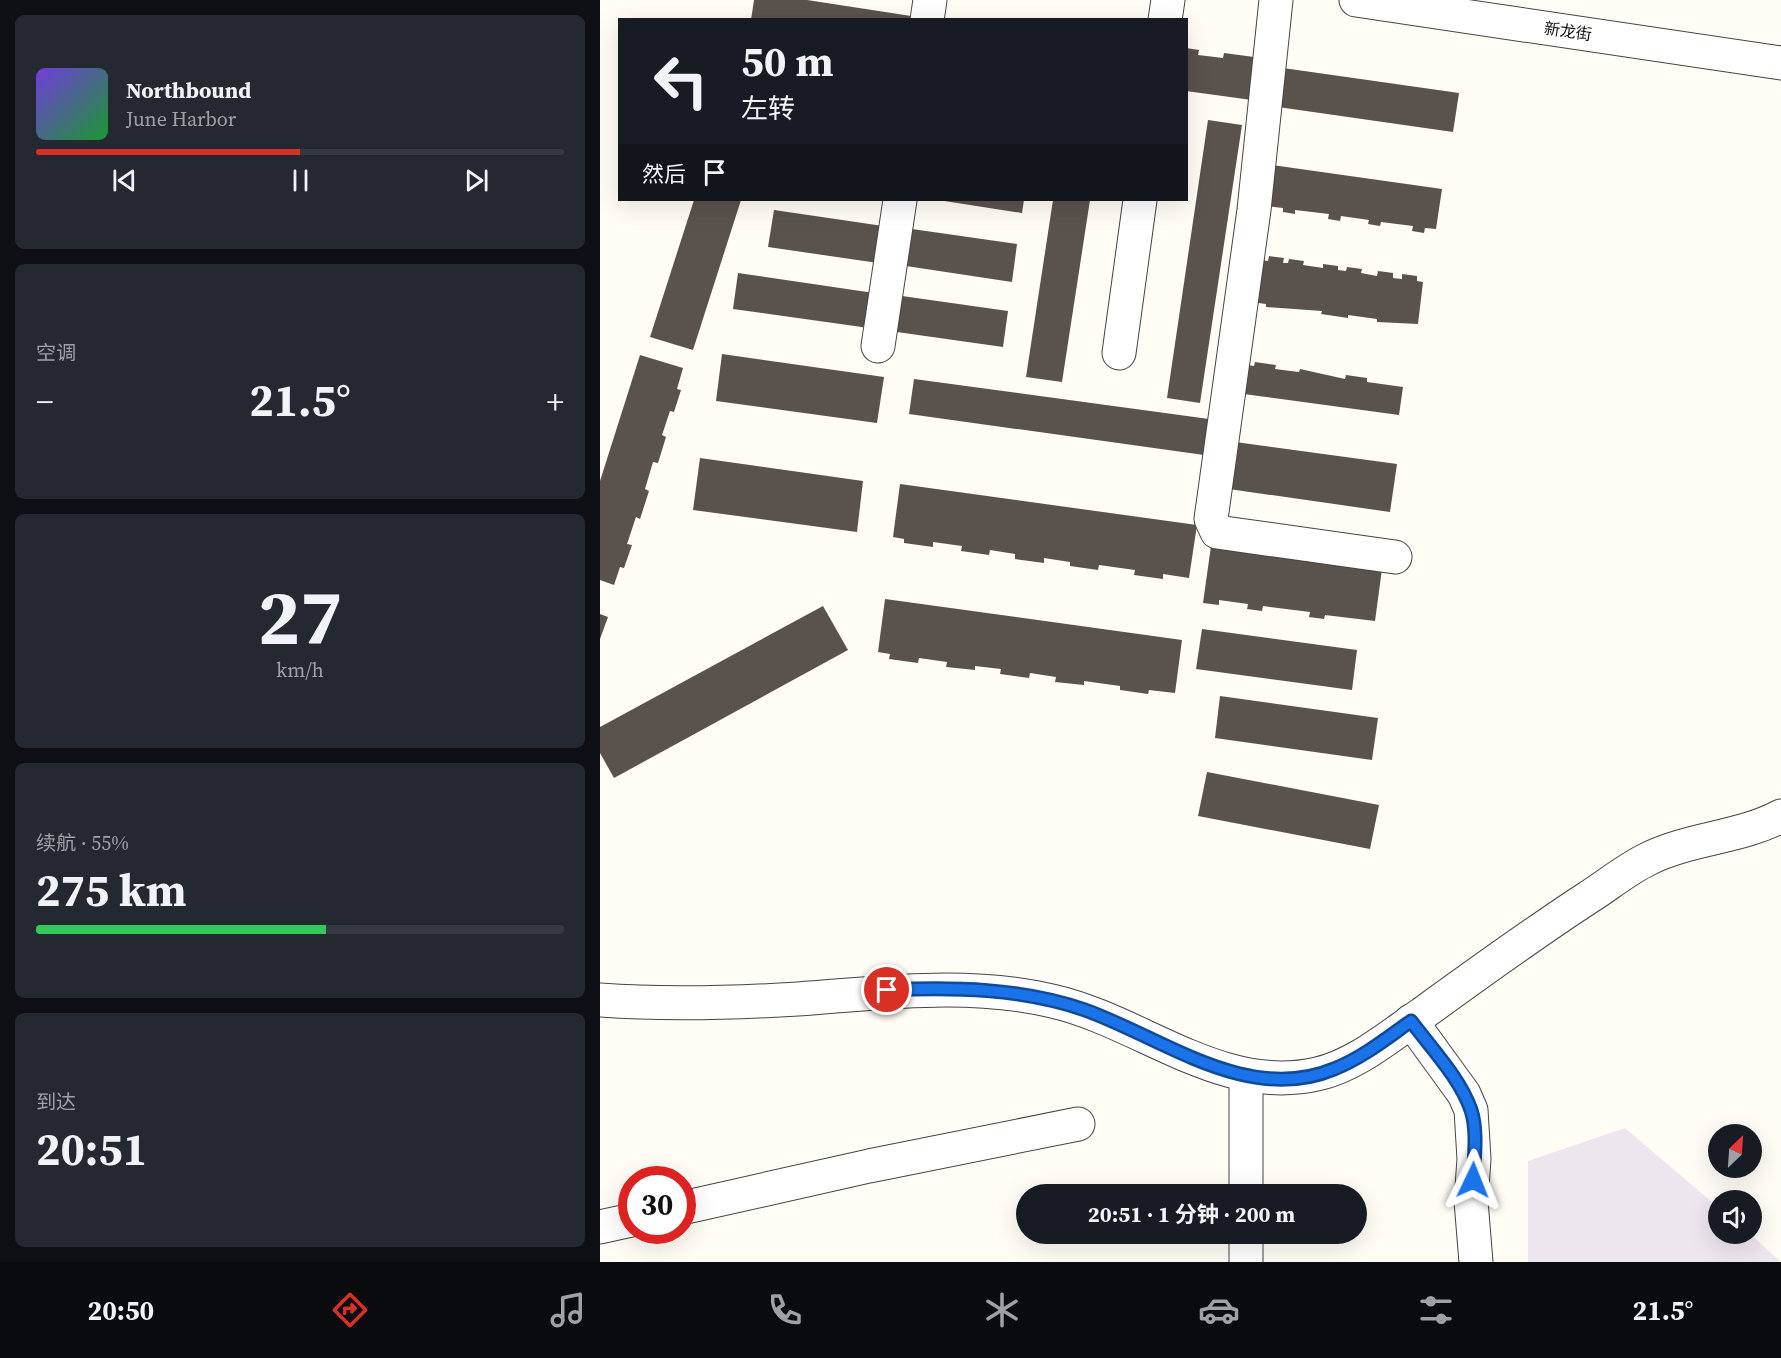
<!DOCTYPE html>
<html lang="zh">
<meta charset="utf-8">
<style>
:root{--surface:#171b24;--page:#242831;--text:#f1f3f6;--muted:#9ea1a6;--line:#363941;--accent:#d93025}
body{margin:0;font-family:"Source Serif 4","Noto Sans SC",serif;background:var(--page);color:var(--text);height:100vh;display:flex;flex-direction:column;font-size:22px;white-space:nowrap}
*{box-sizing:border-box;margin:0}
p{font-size:20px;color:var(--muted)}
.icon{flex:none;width:33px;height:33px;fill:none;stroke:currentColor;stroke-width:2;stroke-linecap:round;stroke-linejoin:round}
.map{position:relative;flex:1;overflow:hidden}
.side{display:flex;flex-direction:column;gap:15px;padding:15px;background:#0d0f14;width:600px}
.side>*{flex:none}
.guide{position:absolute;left:18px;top:18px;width:570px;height:183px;border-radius:0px;box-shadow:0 6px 24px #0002;background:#171b24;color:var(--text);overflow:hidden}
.needle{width:39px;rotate:25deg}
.fabs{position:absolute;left:1108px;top:1124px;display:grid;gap:12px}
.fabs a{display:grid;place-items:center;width:54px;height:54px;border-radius:50%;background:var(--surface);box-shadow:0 6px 24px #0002;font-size:30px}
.speed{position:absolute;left:18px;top:1166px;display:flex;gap:12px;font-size:30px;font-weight:700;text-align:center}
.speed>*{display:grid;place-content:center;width:78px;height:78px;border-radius:50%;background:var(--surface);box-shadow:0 6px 24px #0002;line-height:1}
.speed .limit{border:9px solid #d22;background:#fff;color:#111}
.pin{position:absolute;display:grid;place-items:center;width:51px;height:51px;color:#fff;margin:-26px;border:3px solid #fff;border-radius:50%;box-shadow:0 2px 6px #0007}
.me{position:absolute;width:66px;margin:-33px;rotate:2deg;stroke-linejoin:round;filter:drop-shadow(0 0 4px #0008)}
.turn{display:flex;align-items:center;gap:21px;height:126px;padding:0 24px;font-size:27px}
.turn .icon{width:78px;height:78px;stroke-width:2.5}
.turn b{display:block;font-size:42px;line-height:51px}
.then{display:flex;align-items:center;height:57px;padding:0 24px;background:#0003;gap:12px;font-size:22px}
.big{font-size:45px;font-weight:700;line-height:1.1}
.side .card{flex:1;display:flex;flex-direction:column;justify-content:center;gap:9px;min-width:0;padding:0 21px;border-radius:9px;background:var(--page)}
.side .dial{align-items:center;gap:0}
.dial b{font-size:78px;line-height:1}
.song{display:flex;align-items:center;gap:18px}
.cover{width:72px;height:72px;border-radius:9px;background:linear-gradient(135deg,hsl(260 70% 55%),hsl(130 70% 35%))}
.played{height:6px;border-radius:3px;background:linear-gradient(90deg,var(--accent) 50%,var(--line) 50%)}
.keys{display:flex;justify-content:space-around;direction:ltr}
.heat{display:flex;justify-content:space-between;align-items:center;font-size:33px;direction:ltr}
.charge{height:9px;border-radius:4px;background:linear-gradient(90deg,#34c759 55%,var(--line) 0)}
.trip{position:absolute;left:416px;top:1184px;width:351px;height:60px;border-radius:30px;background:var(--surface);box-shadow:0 6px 24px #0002;font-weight:700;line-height:60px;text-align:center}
.menu{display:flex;height:96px;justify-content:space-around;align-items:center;background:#090b0e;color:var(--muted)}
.menu .icon{width:42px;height:42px}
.menu .on{color:var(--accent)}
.menu b{font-size:27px;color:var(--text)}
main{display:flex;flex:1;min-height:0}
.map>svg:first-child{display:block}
.industrial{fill:#eee6ef}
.building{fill:#5a524d}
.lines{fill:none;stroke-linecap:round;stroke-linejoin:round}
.minor-casing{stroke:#444;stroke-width:35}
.minor{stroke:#fff;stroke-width:33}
.route-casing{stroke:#114b97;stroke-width:15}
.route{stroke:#1a73e8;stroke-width:10}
.labels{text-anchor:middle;stroke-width:6;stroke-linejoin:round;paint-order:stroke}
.street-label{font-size:16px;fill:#111;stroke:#fff}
</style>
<main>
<section class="side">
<div class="card">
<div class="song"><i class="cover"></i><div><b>Northbound</b><p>June Harbor</p></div></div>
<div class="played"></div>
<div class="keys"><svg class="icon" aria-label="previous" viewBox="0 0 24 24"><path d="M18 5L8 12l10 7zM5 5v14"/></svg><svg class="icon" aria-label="pause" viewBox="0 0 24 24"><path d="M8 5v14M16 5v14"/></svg><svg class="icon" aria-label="next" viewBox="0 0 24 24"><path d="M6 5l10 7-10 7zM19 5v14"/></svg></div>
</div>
<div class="card"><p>空调</p>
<div class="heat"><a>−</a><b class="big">21.5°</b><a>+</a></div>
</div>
<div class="card dial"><b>27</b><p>km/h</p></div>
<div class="card"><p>续航 · 55%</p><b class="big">275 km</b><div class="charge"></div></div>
<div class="card"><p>到达</p><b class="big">20:51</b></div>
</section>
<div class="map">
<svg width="1181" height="1262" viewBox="0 0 1181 1262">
<rect width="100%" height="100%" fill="#fffdf5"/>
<path class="industrial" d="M1025,1128L1119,1208V1233H1149L1181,1262H928V1161Z"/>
<g class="building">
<path d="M154,0H207L337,20H151Z"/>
<path d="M586,48L599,50L598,55L623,58L624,53L654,57L659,101L586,91Z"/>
<path d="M676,67L859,93L853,132L671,106Z"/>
<path d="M608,120L642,125L600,403L567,398Z"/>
<path d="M672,165L842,189L836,229L825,228L824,233L812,231L813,226L781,222L780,226L768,224L769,220L741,216L740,221L728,219L729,214L695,210V214L683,212V208L667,206Z"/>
<path d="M94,200H141L93,350L50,337Z"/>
<path d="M338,200H424L422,213Z"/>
<path d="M453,200H490L462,382L426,377Z"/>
<path d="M174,210L283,226L278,263L168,247Z"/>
<path d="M312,229L417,244L412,282L306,266Z"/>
<path d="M669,256L684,258L683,263H688L689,259L704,261L703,265L723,268V264L738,266V270L746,271L747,267L762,269L761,273L777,276L778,271L793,273V278L802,279V274L817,276V281L823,282L818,324L777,322V319L748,315V318L721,314L722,311L666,307V304L651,302L657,259L668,261Z"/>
<path d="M138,273L274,293L269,328L133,309Z"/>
<path d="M302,296L408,311L403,347L297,332Z"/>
<path d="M122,354L284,377L277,423L116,401Z"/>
<path d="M40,355L83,368L77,389L81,390L74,412L70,411L62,435L66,437L58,463L53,462L45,489L49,491L40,519L36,517L27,544L32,545L24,568L20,567L14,585L0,580V481Z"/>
<path d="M655,362L676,365L675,369L699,372L700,369L745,379L746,375L767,378V382L803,387L799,415L636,393L639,364L654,366Z"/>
<path d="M314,379L609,419L604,455L309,414Z"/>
<path d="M628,441L797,464L790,512L622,488Z"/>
<path d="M100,458L263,481L257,532L93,510Z"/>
<path d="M300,484L597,525L589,578L563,574V579L534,575L535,570L499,565L498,570L470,566V562L444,558V563L415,559V554L390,550L389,555L361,551L362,546L333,542V547L304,543V539L293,537Z"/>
<path d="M611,546L782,569L775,621L725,615L724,619L709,617L710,612L663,606L662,611L647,609L648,604L619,600V605L603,603Z"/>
<path d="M285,599L582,640L575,693L549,690L548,694L520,690V686L484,681V685L455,682L456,677L430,673L429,678L400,674L401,669L375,666V670L346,667L347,662L319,658L318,663L289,659L290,654L278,652Z"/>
<path d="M223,606L248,650L14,778L0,753V727Z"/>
<path d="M0,614L8,617L0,639Z"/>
<path d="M602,629L757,650L752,690L596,669Z"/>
<path d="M620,696L778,718L772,760L615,738Z"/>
<path d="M607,772L779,805L770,849L598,816Z"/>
</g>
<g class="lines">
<defs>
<g id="minor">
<path d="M676,0L654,210L611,519L617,532L795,557"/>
<path d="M756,0L1181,63"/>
<path d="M327,20L330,0"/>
<path d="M565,20L568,0"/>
<path d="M278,346L300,200"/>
<path d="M519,353L540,200"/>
<path d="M0,1000C65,1005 132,1003 198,999C283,993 366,981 452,1001C541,1021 621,1096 717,1074C755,1066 791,1035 822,1014C877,974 932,934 989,897C1008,885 1027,869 1048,859C1090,838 1140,838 1181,816"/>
<path d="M811,1021L864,1094L871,1110L874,1159L871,1201L876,1262"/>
<path d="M646,1075V1194"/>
<path d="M82,1208L269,1166L478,1124"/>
<path d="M0,1227L32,1220"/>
<path d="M646,1262V1233"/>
</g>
</defs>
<use href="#minor" class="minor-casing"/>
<use href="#minor" class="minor"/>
</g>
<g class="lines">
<defs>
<path id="route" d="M287,990C353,987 422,988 485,1010C563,1038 648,1105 734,1069C762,1058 787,1038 811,1021C831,1048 860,1078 871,1110C878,1131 874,1159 873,1180"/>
</defs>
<use href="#route" class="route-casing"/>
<use href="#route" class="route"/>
</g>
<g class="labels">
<g class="street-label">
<text transform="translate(968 31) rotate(8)" y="6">新龙街</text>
</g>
</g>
</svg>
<div class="fabs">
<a><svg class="needle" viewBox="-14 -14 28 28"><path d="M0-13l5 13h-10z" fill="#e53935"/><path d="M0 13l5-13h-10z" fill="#9ea1a6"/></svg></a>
<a><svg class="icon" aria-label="sound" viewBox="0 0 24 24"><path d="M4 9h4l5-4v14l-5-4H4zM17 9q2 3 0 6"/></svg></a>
</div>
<div class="speed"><div class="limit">30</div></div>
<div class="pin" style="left:287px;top:990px;background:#d93025"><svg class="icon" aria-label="arrive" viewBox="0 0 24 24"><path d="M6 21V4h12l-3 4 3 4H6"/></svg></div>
<svg class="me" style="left:873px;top:1180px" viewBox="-20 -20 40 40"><path d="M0-17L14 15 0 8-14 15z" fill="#1a73e8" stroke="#fff" stroke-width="4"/></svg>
<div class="trip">20:51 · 1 分钟 · 200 m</div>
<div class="guide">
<div class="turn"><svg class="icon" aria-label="left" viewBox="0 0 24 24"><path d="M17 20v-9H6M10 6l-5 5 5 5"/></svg><div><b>50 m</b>左转</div></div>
<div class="then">然后<svg class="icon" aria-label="arrive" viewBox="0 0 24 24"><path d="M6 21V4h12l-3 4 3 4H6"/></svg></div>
</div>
</div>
</main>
<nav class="menu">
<b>20:50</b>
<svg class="icon on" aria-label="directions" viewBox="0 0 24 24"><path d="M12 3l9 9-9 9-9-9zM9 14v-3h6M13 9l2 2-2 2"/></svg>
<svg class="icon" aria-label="music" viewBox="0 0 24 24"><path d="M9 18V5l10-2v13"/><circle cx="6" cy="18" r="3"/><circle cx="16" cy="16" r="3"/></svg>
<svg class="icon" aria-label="phone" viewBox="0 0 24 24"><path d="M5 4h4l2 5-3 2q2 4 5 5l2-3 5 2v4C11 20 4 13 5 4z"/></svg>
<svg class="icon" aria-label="climate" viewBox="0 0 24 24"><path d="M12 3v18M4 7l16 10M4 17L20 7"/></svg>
<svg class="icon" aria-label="car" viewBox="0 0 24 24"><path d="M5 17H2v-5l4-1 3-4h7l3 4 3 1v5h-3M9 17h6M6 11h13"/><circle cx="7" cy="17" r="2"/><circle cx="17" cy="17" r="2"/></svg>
<svg class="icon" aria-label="filters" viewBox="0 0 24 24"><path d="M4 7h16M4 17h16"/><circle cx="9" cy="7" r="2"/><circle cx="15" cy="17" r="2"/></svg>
<b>21.5°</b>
</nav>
